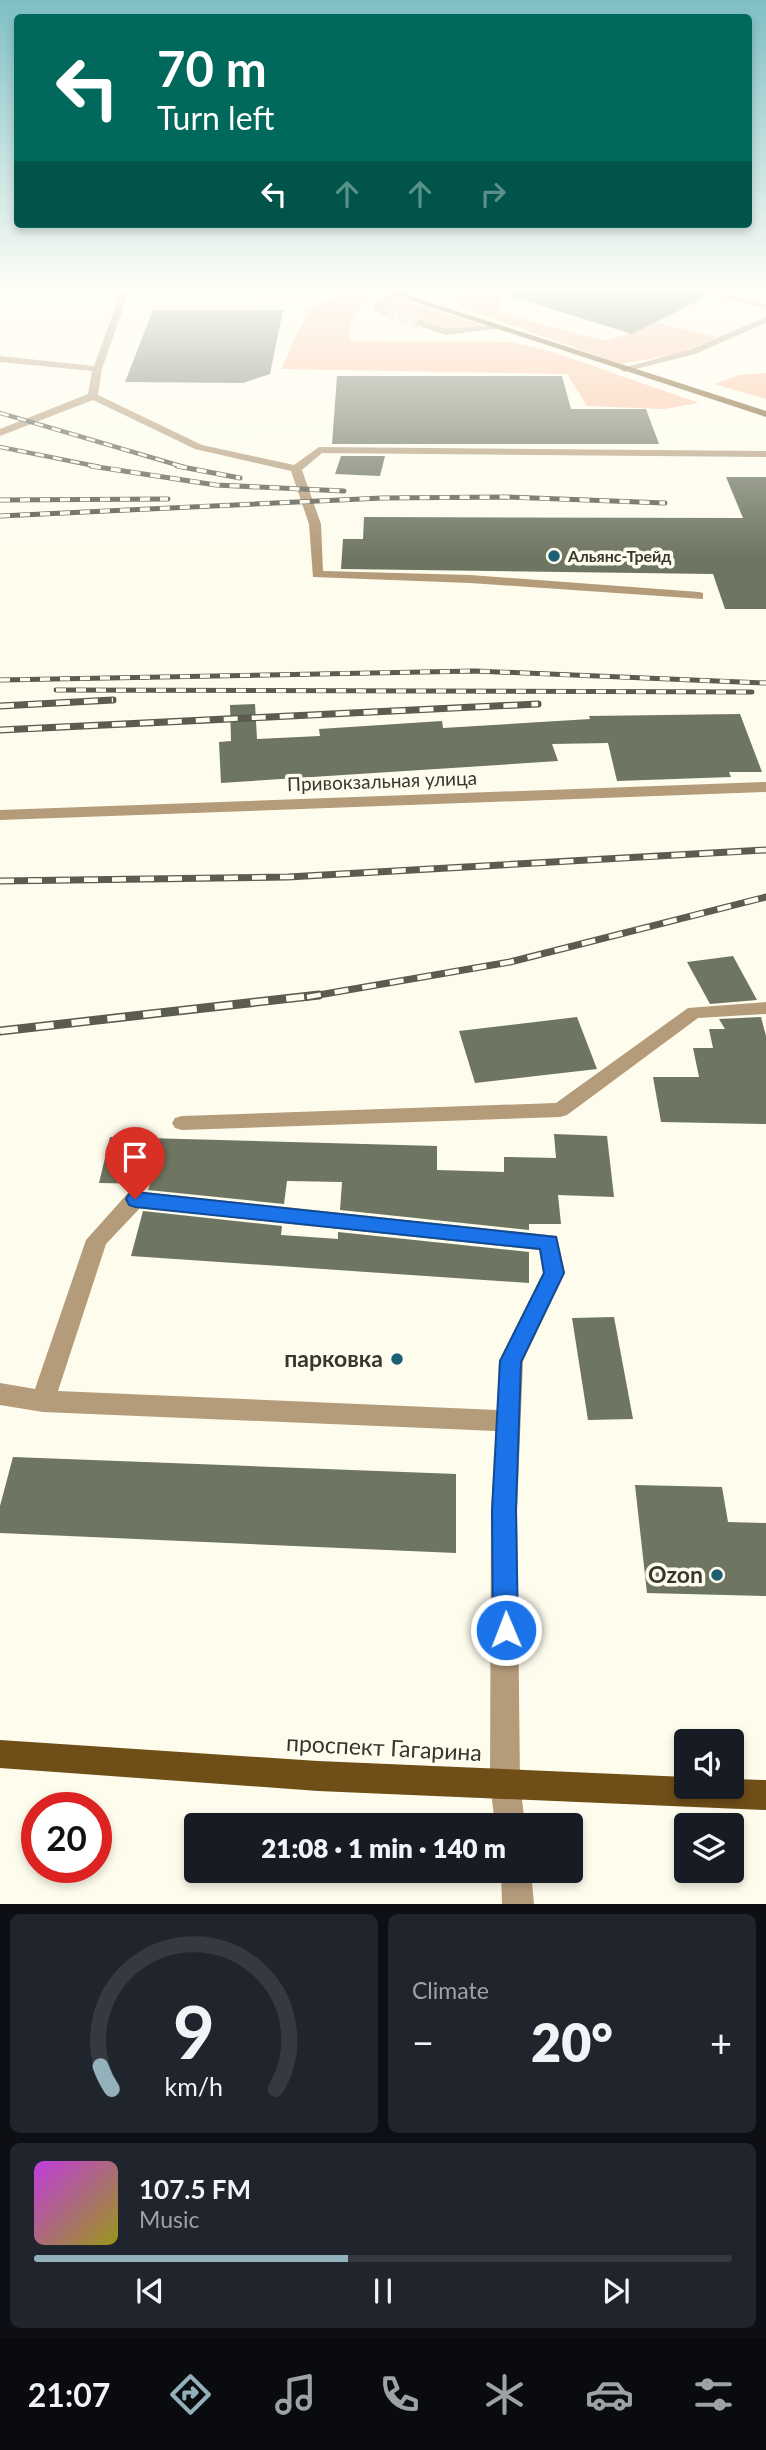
<!DOCTYPE html>
<meta charset="utf-8">
<style>
:root{--surface:#171b24;--page:#20242c;--text:#f1f3f6;--muted:#9ea1a6;--line:#363941;--accent:#92b1bb}
body{margin:0;font-family:Lato,sans-serif;background:var(--page);color:var(--text);height:100vh;display:flex;flex-direction:column;font-size:26px;white-space:nowrap}
*{box-sizing:border-box;margin:0}
p{font-size:23px;color:var(--muted)}
.icon{flex:none;width:38px;height:38px;fill:none;stroke:currentColor;stroke-width:2;stroke-linecap:round;stroke-linejoin:round}
.map{position:relative;height:1904px;overflow:hidden}
.drawer{display:flex;flex-direction:column;gap:10px;padding:10px;background:#0d0f14;flex:1}
.drawer>*{flex:none}
.top-card{position:absolute;left:14px;top:14px;width:738px;height:214px;border-radius:7px;box-shadow:0 4px 10px #0003;background:#00695c;color:#fff;overflow:hidden}
.buttons{position:absolute;left:674px;top:1729px;display:grid;gap:14px}
.buttons a{display:grid;place-items:center;width:70px;height:70px;border-radius:7px;background:var(--surface);box-shadow:0 4px 10px #0003;font-size:35px}
.speed{position:absolute;left:21px;top:1792px;display:flex;gap:14px;font-size:35px;font-weight:700;text-align:center}
.speed>*{display:grid;place-content:center;width:91px;height:91px;border-radius:50%;background:var(--surface);box-shadow:0 4px 10px #0003;line-height:1}
.speed .limit{border:10px solid #d22;background:#fff;color:#111}
.pin{position:absolute;display:grid;place-items:center;width:60px;height:60px;color:#fff;margin:-72px -30px;border-radius:50% 50% 50% 0;rotate:-45deg;box-shadow:0 0 7px #0007}
.pin .icon{rotate:45deg}
.me{position:absolute;width:77px;margin:-38px;rotate:359deg;stroke-linejoin:round;filter:drop-shadow(0 0 5px #0008)}
.turn{display:flex;align-items:center;gap:24px;height:147px;padding:0 28px;font-size:32px}
.turn .icon{width:91px;height:91px;stroke-width:2.5}
.turn b{display:block;font-size:49px;line-height:60px}
.lanes{display:flex;align-items:center;height:66px;padding:0 28px;background:#0003;justify-content:center;gap:35px;direction:ltr}
.lanes .off{opacity:.35}
.big{font-size:52px;font-weight:800;line-height:1.1}
.drawer .widget{flex:1;display:flex;flex-direction:column;justify-content:center;gap:10px;min-width:0;padding:0 24px;border-radius:10px;background:var(--page)}
.drawer .dial{align-items:center;gap:0}
.dial svg{height:182px;overflow:visible;fill:none;stroke:var(--line);stroke-width:7;stroke-linecap:round;text-anchor:middle}
.dial text{fill:var(--text);stroke:none}
.song{display:flex;align-items:center;gap:21px}
.cover{width:84px;height:84px;border-radius:10px;background:linear-gradient(135deg,hsl(290 70% 55%),hsl(60 70% 35%))}
.played{height:7px;border-radius:4px;background:linear-gradient(90deg,var(--accent) 45%,var(--line) 45%)}
.keys{display:flex;justify-content:space-around;direction:ltr}
.heat{display:flex;justify-content:space-between;align-items:center;font-size:38px;direction:ltr}
.drawer .tiles{flex:1;display:grid;gap:10px;grid-template-columns:1fr 1fr}
.widget:last-child{grid-column:span 2}
.trip{position:absolute;left:184px;top:1813px;width:399px;height:70px;border-radius:7px;background:var(--surface);box-shadow:0 4px 10px #0003;font-weight:800;line-height:70px;text-align:center}
.menu{display:flex;height:112px;justify-content:space-around;align-items:center;background:#090b0e;color:var(--muted)}
.menu .icon{width:49px;height:49px}
.menu .active{color:var(--accent)}
.menu b{font-size:32px;color:var(--text)}
.map>svg:first-child{display:block}
.green{fill:#fac0a0}
.building{fill:#6e7561}
.lines{fill:none;stroke-linecap:round;stroke-linejoin:round}
.minor-tunnel{stroke:#d6d5c7;stroke-width:10;stroke-dasharray:10 4.5;stroke-linecap:butt}
.minor{fill:#b49b7a;fill-rule:evenodd}
.major{fill:#704e18;fill-rule:evenodd}
.rail-far3-casing{stroke:#5c5b50;stroke-width:4.5}
.rail-far2-casing{stroke:#5c5b50;stroke-width:5}
.rail-far1-casing{stroke:#5c5b50;stroke-width:7}
.rail-casing{stroke:#5c5b50;stroke-width:9}
.rail-far3{stroke:#fefced;stroke-width:2.5;stroke-dasharray:9;stroke-linecap:butt}
.rail-far2{stroke:#fefced;stroke-width:3.5;stroke-dasharray:10;stroke-linecap:butt}
.rail-far1{stroke:#fefced;stroke-width:4.5;stroke-dasharray:14;stroke-linecap:butt}
.rail{stroke:#fefced;stroke-width:6;stroke-dasharray:18;stroke-linecap:butt}
.route{fill:#1a73e8;stroke:#114b97;stroke-width:2}
.poi-dot{fill:#1d6073;stroke:#fefced;stroke-width:2.5}
.labels{text-anchor:middle;stroke-width:7;stroke-linejoin:round;paint-order:stroke}
.far-poi-label{font-size:16px;font-weight:bold;fill:#38372d;stroke:#fefced;text-anchor:start}
.street-label{font-size:19px;fill:#38372d;stroke:#fefced}
.near-poi-label{font-size:23px;font-weight:bold;fill:#38372d;stroke:#fefced;text-anchor:end}
.near-street-label{font-size:23px;fill:#38372d;stroke:#fefced}
</style>
<div class="map">
<svg width="766" height="1904" viewBox="0 0 766 1904">
<rect width="100%" height="100%" fill="#fefced"/>
<g class="green">
<path d="M480,291L503,292L498,312L606,341L658,323L717,337L681,353L621,364L460,307L455,299Z"/>
<path d="M344,292H356L370,297C357,310 346,321 350,341L510,342L550,351L699,403L664,409L587,406L567,374L281,369L308,310Z"/>
<path d="M398,298L490,328L446,330L382,311L381,306Z"/>
<path d="M766,373V399L714,384L739,375Z"/>
</g>
<g class="building">
<path d="M514,291H697L708,296L632,334L513,297Z"/>
<path d="M153,310H283L270,374L243,383L125,382Z"/>
<path d="M337,376H562L571,409H646L659,444H332Z"/>
<path d="M341,456H385L380,476L335,474Z"/>
<path d="M726,477H766V609H725L713,574L341,569L343,539H363L364,517L743,518Z"/>
<path d="M255,704L257,739L320,736L319,729L442,721L443,728L590,719L589,716L740,714L762,772H729L731,777L617,781L608,743L552,744L558,761L221,783L219,742L231,741L230,705Z"/>
<path d="M733,956L757,1000L710,1004L687,962Z"/>
<path d="M577,1017L597,1069L475,1083L459,1031Z"/>
<path d="M761,1017L766,1036V1124L661,1122L653,1077H699L693,1048H713L709,1029H725L719,1019Z"/>
<path d="M554,1134L607,1136L614,1197L558,1195L561,1224H529V1230L340,1210L342,1182L287,1181L284,1204L148,1190L150,1184L99,1183L110,1137L437,1146V1170L504,1172V1157L556,1158Z"/>
<path d="M143,1211L282,1226L281,1235L338,1239V1232L529,1252V1283L131,1256Z"/>
<path d="M614,1317L633,1419L588,1420L572,1318Z"/>
<path d="M13,1457L456,1474V1553L0,1533V1506Z"/>
<path d="M635,1485L722,1487L728,1522L766,1523V1596L647,1593Z"/>
</g>
<g class="lines">
<path class="minor-tunnel" d="M385,313L419,323"/>
<g class="minor">
<path d="M121,291H129L102,369L98,395L202,445L294,465L319,447L766,451V457L322,453L302,470L321,524L323,571L470,575L699,592L703,593V599L470,583L313,577L309,524L291,471L195,449L93,400L0,436V429L88,394L92,371L0,362V356L94,366Z"/>
<path d="M699,291H714L766,304V309Z"/>
<path d="M394,293L401,295L382,306L388,315H382L372,306Z"/>
<path d="M766,317V323L695,354L624,372L619,369L689,350Z"/>
<path d="M419,320L447,329L498,325L502,328L446,335L416,325Z"/>
<path d="M766,782V792L0,820V810Z"/>
<path d="M766,1002V1014L698,1018L567,1115L560,1117L182,1130L175,1128L172,1123L175,1118L182,1116L556,1103L688,1008Z"/>
<path d="M135,1191L557,1236L565,1273L523,1361L517,1510L520,1783L525,1825H495L490,1783L491,1510L496,1431L43,1412L0,1405V1383L35,1389L86,1240L128,1193ZM140,1208L539,1250L543,1273L499,1361L497,1410L58,1391L106,1244Z"/>
<path d="M501,1871H531L534,1904H502Z"/>
</g>
<g class="major">
<path d="M382,291H395L766,411V417Z"/>
<path d="M0,1740L318,1761L686,1777V1787H732V1779L766,1780V1810L318,1791L0,1768Z"/>
</g>
<defs>
<g id="rail-far3">
<path d="M0,413L184,467"/>
<path d="M0,447L100,467"/>
</g>
<g id="rail-far2">
<path d="M91,466L216,485L344,491"/>
<path d="M177,466L240,478"/>
<path d="M0,500L168,499"/>
<path d="M0,516L382,498L505,497L665,503"/>
<path d="M0,680L475,671L766,683"/>
<path d="M56,690L752,692"/>
</g>
<g id="rail-far1">
<path d="M0,706L113,700"/>
<path d="M0,730L538,704"/>
<path d="M0,881L288,877L766,850"/>
<path d="M307,997L510,962L766,897"/>
</g>
<path id="rail" d="M0,1031L319,995"/>
</defs>
<use href="#rail-far3" class="rail-far3-casing"/>
<use href="#rail-far2" class="rail-far2-casing"/>
<use href="#rail-far1" class="rail-far1-casing"/>
<use href="#rail" class="rail-casing"/>
<use href="#rail-far3" class="rail-far3"/>
<use href="#rail-far2" class="rail-far2"/>
<use href="#rail-far1" class="rail-far1"/>
<use href="#rail" class="rail"/>
</g>
<linearGradient id="sky" x2="0" y2="1"><stop stop-color="#7fbfc4"/><stop offset="0.52" stop-color="#fffef7"/><stop offset="1" stop-color="#fffef7" stop-opacity="0"/></linearGradient>
<rect width="766" height="558" fill="url(#sky)"/>
<path class="route" d="M135,1192L556,1237L564,1273L521,1362L516,1510L518,1630L514,1639L506,1643L497,1639L493,1630L492,1510L500,1361L544,1273L540,1249L135,1207L129,1205L126,1199L129,1194Z"/>
<g class="poi-dot">
<circle cx="554" cy="556" r="7"/>
<circle cx="397" cy="1359" r="7"/>
<circle cx="717" cy="1575" r="7"/>
</g>
<g class="labels">
<g class="far-poi-label">
<text x="568" y="562">Альянс-Трейд</text>
</g>
<g class="street-label">
<text transform="translate(382 781) rotate(-2)" y="7">Привокзальная улица</text>
</g>
<g class="near-poi-label">
<text x="383" y="1367">парковка</text>
<text x="703" y="1583">Ozon</text>
</g>
<g class="near-street-label">
<text transform="translate(384 1748) rotate(3)" y="8">проспект Гагарина</text>
</g>
</g>
</svg>
<div class="buttons">
<a><svg class="icon" aria-label="sound" viewBox="0 0 24 24"><path d="M4 9h4l5-4v14l-5-4H4zM17 9q2 3 0 6"/></svg></a>
<a><svg class="icon" aria-label="layers" viewBox="0 0 24 24"><path d="M12 4l9 5-9 5-9-5zM3 14l9 5 9-5"/></svg></a>
</div>
<div class="speed"><div class="limit">20</div></div>
<div class="pin" style="left:135px;top:1199px;background:#d93025"><svg class="icon" aria-label="arrive" viewBox="0 0 24 24"><path d="M6 21V4h12l-3 4 3 4H6"/></svg></div>
<svg class="me" style="left:506px;top:1630px" viewBox="-20 -20 40 40"><circle r="17" fill="#1a73e8" stroke="#fff" stroke-width="3"/><path d="M0-11L8 9 0 5-8 9z" fill="#fff"/></svg>
<div class="trip">21:08 · 1 min · 140 m</div>
<div class="top-card">
<div class="turn"><svg class="icon" aria-label="left" viewBox="0 0 24 24"><path d="M17 20v-9H6M10 6l-5 5 5 5"/></svg><div><b>70 m</b>Turn left</div></div>
<div class="lanes"><svg class="icon" aria-label="left" viewBox="0 0 24 24"><path d="M17 20v-9H6M10 6l-5 5 5 5"/></svg><svg class="icon off" aria-label="ahead" viewBox="0 0 24 24"><path d="M12 20V5M6 11l6-6 6 6"/></svg><svg class="icon off" aria-label="ahead" viewBox="0 0 24 24"><path d="M12 20V5M6 11l6-6 6 6"/></svg><svg class="icon off" aria-label="right" viewBox="0 0 24 24"><path d="M7 20v-9h11M14 6l5 5-5 5"/></svg></div>
</div>
</div>
<section class="drawer">
<div class="tiles">
<div class="widget dial"><svg viewBox="0 0 100 80">
<path d="M14 69A42 42 0 1 1 86 69"/>
<path d="M14 69A42 42 0 0 1 9 59" stroke="#92b1bb"/>
<text x="50" y="56" font-size="32" font-weight="700">9</text>
<text x="50" y="72" font-size="11">km/h</text>
</svg></div>
<div class="widget"><p>Climate</p>
<div class="heat"><a>−</a><b class="big">20°</b><a>+</a></div>
</div>
<div class="widget">
<div class="song"><i class="cover"></i><div><b>107.5 FM</b><p>Music</p></div></div>
<div class="played"></div>
<div class="keys"><svg class="icon" aria-label="previous" viewBox="0 0 24 24"><path d="M18 5L8 12l10 7zM5 5v14"/></svg><svg class="icon" aria-label="pause" viewBox="0 0 24 24"><path d="M8 5v14M16 5v14"/></svg><svg class="icon" aria-label="next" viewBox="0 0 24 24"><path d="M6 5l10 7-10 7zM19 5v14"/></svg></div>
</div>
</div>
</section>
<nav class="menu">
<b>21:07</b>
<svg class="icon active" aria-label="directions" viewBox="0 0 24 24"><path d="M12 3l9 9-9 9-9-9zM9 14v-3h6M13 9l2 2-2 2"/></svg>
<svg class="icon" aria-label="music" viewBox="0 0 24 24"><path d="M9 18V5l10-2v13"/><circle cx="6" cy="18" r="3"/><circle cx="16" cy="16" r="3"/></svg>
<svg class="icon" aria-label="phone" viewBox="0 0 24 24"><path d="M5 4h4l2 5-3 2q2 4 5 5l2-3 5 2v4C11 20 4 13 5 4z"/></svg>
<svg class="icon" aria-label="climate" viewBox="0 0 24 24"><path d="M12 3v18M4 7l16 10M4 17L20 7"/></svg>
<svg class="icon" aria-label="car" viewBox="0 0 24 24"><path d="M5 17H2v-5l4-1 3-4h7l3 4 3 1v5h-3M9 17h6M6 11h13"/><circle cx="7" cy="17" r="2"/><circle cx="17" cy="17" r="2"/></svg>
<svg class="icon" aria-label="filters" viewBox="0 0 24 24"><path d="M4 7h16M4 17h16"/><circle cx="9" cy="7" r="2"/><circle cx="15" cy="17" r="2"/></svg>
</nav>
